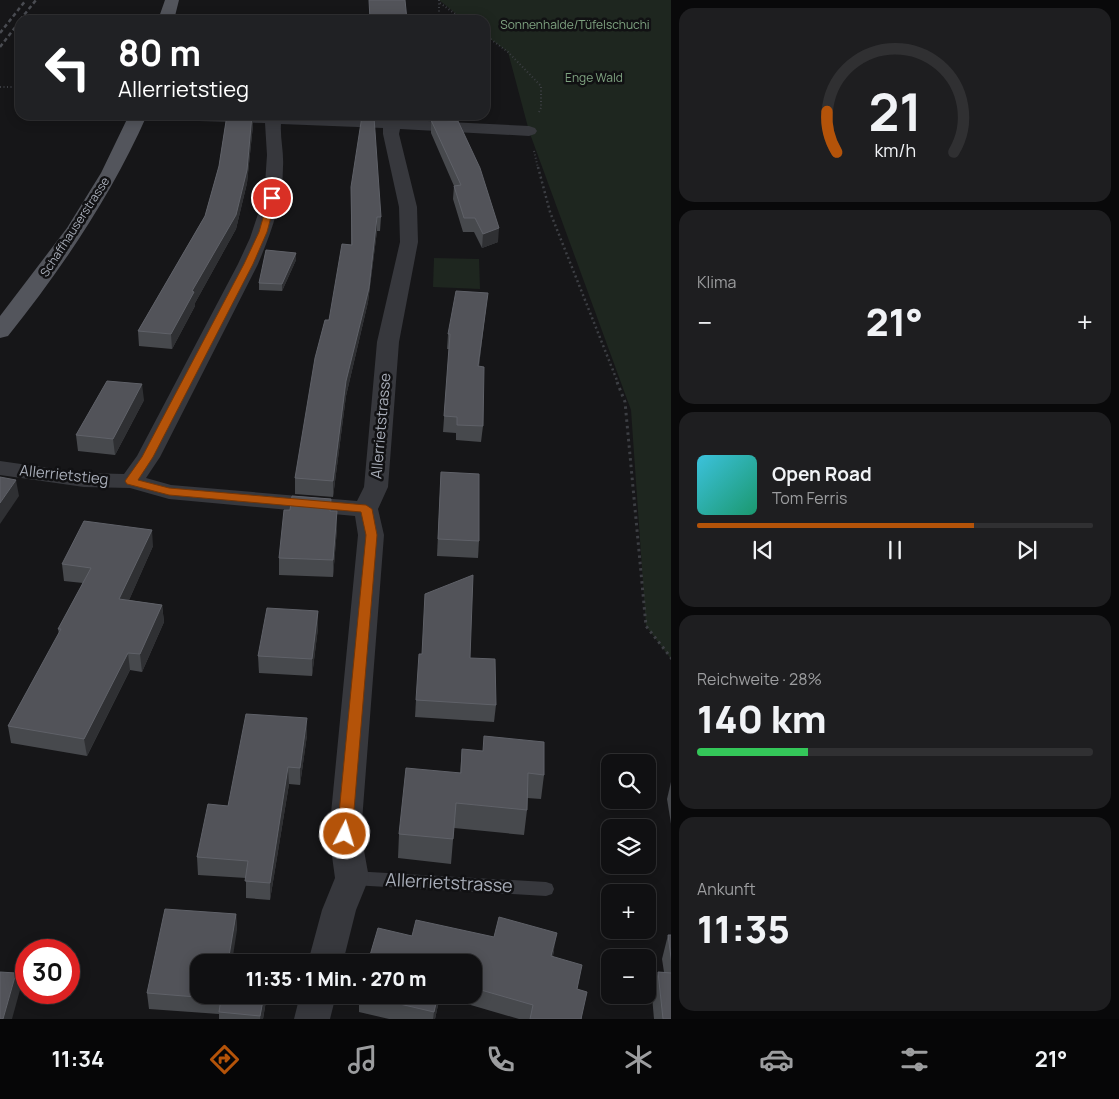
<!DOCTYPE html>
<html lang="de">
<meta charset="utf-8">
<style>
:root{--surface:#101012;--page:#1e1e20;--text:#f1f3f6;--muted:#9c9d9f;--line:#303032;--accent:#b45309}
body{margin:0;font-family:Manrope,sans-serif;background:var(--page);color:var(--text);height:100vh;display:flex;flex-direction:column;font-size:19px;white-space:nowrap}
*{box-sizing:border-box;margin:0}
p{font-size:16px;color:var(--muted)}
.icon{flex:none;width:28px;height:28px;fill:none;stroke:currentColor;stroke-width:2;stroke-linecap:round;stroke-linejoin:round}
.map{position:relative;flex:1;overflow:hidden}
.sheet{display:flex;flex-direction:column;gap:8px;padding:8px;background:#09090a;width:448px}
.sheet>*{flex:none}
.guide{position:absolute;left:15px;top:15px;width:475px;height:105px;border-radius:15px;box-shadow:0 2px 12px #0003,0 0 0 1px var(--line);background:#202124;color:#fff;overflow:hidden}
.buttons{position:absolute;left:601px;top:754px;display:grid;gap:10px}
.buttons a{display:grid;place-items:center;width:55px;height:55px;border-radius:10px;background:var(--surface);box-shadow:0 2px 12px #0003,0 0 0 1px var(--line);font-size:25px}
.speed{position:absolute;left:15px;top:939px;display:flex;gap:10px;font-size:25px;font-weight:700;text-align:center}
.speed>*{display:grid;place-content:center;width:65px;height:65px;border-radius:50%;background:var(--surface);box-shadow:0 2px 12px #0003,0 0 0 1px var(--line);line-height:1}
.speed .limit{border:8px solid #d22;background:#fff;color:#111}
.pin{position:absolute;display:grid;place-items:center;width:42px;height:42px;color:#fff;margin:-21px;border:2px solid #fff;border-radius:50%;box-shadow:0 1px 5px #0007}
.me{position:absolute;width:55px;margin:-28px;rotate:5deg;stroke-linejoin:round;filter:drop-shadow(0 0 4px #0008)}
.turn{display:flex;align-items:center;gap:18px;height:105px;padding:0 20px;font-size:22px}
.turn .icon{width:65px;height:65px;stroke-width:2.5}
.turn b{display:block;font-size:35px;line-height:42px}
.big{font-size:38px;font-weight:800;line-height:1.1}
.sheet .tile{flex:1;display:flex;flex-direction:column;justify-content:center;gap:8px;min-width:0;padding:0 18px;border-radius:15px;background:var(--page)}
.sheet .dial{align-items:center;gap:0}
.dial svg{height:130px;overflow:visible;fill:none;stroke:var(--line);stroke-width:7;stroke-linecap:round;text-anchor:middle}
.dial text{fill:var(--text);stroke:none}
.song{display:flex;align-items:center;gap:15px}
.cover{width:60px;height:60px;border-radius:8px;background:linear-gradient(135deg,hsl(190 70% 55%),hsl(160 70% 35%))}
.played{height:5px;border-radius:2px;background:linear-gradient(90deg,var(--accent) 70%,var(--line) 70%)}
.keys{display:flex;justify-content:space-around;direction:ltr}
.heat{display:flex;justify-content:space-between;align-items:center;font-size:28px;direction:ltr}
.charge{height:8px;border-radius:4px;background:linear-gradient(90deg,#34c759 28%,var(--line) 0)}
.trip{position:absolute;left:190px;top:954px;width:292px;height:50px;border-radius:15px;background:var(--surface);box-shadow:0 2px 12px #0003,0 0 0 1px var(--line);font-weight:800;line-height:50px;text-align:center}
.tabs{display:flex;height:80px;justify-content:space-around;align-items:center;background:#060607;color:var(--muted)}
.tabs .icon{width:35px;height:35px}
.tabs .selected{color:var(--accent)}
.tabs b{font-size:22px;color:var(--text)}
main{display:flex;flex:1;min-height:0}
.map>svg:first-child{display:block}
.green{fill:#1e261f}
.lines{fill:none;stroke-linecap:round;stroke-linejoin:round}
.path-far2{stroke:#3d3f44;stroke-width:2;stroke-dasharray:1 2.5;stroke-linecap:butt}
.path-far1{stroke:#3d3f44;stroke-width:2.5;stroke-dasharray:2 3;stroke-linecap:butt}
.path{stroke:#3d3f44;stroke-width:3;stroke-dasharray:2.5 4;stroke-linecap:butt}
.service{fill:#37383d;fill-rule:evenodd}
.minor{fill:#37383d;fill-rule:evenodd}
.primary{fill:#53555c;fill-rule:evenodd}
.rail{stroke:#4a4c52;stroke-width:2.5;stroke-dasharray:4 3;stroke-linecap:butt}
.wall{fill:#47494d}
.shaded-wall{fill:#2f3033}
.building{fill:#525359;stroke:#5f6168}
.route{fill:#b45309;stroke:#753606}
.labels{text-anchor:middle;stroke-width:5;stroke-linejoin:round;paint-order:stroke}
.far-park-label{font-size:12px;fill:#7fa381;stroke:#111113}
.far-street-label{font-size:12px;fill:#a8adb8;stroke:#111113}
.street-label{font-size:15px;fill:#a8adb8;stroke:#111113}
.near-street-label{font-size:18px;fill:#a8adb8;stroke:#111113}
</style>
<main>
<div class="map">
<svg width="672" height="1019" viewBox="0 0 672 1019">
<rect width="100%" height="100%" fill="#161618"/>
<g class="green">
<path d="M439,0H671V659L646,626L631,410L529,131L508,52L485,35V20H464Z"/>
<path d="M434,258L479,259L480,289L433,287Z"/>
</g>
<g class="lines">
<g class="path-far2">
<path d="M439,0V20"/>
<path d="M440,3L464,20"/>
<path d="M485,35L508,52L541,86V108L539,112"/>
<path d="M0,87H20"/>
<path d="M534,151L538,168"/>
</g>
<path class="path-far1" d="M538,167L550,212L618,383"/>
<path class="path" d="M617,382L625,402L646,626L672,659"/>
<path class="service" d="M352,871L546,882L552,884L554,889L552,894L546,896L352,885L346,883L344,878L346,873Z"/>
<g class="minor">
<path d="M158,115H305L529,126L535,128L537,131L535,134L529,136L400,129L399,134L417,207L418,242L399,342L388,487L378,509L384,535L361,834L369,878L356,910L343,962H308L322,910L335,878L329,834L358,535L355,516L169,499L130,488L84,487L0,475V461L84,473L124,474L137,456L238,264L250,238L259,211L265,184L267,155L265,123L166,120L160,118ZM281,124L383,128V134L399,207L400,242L377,342L364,487L357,501L171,485L146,478L160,457L258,264C271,233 283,201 283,167C284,152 280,138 281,124Z"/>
<path d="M300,995H336L330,1019H294Z"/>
</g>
<g class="primary">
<path d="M165,0H179L174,20H158Z"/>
<path d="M129,115H147C111,196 63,267 8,336L0,338V316L67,228L101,173Z"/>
</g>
<g class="rail">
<path d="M20,20L36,0"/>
<path d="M0,33L26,0"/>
<path d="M0,47L20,21"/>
</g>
</g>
<g class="wall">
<path d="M227,115H253V125L247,183L236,229L195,303V306L172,349L139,346L138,331L205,216L219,166Z"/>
<path d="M431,115H451V120L431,119Z"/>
<path d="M431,120L498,242L482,248L474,232H463L453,199L454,186L431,133Z"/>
<path d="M351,187L381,217L380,231H377L368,302L346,396L333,497L295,494V478L329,320L351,245Z"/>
<path d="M296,253V260L282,291L259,290V283Z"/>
<path d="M486,307L479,366L483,426L481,442L456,440V433L443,432L449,349H447L448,334Z"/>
<path d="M144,400L115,455L78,451L76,435Z"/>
<path d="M441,472L479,541L478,558L437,556Z"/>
<path d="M331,511L337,528L333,577L279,575V558Z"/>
<path d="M153,546L129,600L162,605L164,622L142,672L130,670L87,756L11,743L8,726L59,634L58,629L83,583L64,581L62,564Z"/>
<path d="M318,611V628L312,676L259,673L258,656Z"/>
<path d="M470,658L496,705L494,722L415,717L416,700Z"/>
<path d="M307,735L300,785L289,784L270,900L246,898V878L198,875L197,857L228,806Z"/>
<path d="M462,749L544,775L541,799L527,798V810L524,835L454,828L451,864L398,858L399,834L460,773Z"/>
<path d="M671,782H672V830L667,799Z"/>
<path d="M236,914L237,930L199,962L267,995L263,1019H219V1014L149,1009L147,993Z"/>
<path d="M668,935H672V1019H654L652,996L658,972H664L662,959Z"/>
<path d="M412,936L554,950L553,956L577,989L582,1019H519L440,996L435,1019H389L359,1012V995H474V962Z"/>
</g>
<g class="shaded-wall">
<path d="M252,115L253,125L247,183L236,229L195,303V306L172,349L171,334L192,291Z"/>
<path d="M377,217V231L368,302L346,396L333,497V481L346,381Z"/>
<path d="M499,228L498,242L482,248L483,234Z"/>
<path d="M296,253V260L282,291V284Z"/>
<path d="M488,293L486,307L477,382L478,366Z"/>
<path d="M142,384L144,400L115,455L113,439Z"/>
<path d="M16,480L19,496L0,524V503Z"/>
<path d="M337,511V528L333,577V560Z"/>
<path d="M152,530L153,546L122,616L119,599Z"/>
<path d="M162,605L164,622L142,672L140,654Z"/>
<path d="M318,611V628L312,676V659Z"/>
<path d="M128,653L130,670L87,756L84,739Z"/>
<path d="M307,718V735L300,785V768Z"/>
<path d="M288,767L289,784L270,900V883Z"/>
<path d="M236,914L237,930L232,962H228Z"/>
<path d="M557,933L554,950L549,973L551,956Z"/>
<path d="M16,973L20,990L12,1019H3Z"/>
<path d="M264,995H267L263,1019H260Z"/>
<path d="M438,995H440L435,1019H433L434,1012Z"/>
</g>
<g class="building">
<path d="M369,0H405L407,20H370Z"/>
<path d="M242,15L309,17L308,20H240Z"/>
<path d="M227,115H252L247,170L236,215L192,291L194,292L171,334L138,331L205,216L219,166Z"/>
<path d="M362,116L374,117L381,217H377L369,288L346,381L333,481L295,478L315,358L325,320H329L342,244L352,245L351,187Z"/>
<path d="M431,120L458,121L480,168L499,228L483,234L475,218H464L454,186L461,185Z"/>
<path d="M266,250L296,253L282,284L259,283Z"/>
<path d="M456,291L488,293L478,366L484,367L483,426L457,425V417L444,416L450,334H448Z"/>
<path d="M107,381L142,384L113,439L76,435Z"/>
<path d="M441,472L479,474V541L438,539Z"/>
<path d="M0,477L16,480L0,503Z"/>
<path d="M292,496L331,499L330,511H337L333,560L279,558L284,510H290Z"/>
<path d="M84,521L152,530L119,599L162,605L140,654L128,653L84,739L8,726L61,629H58L91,568L62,564Z"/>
<path d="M473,575L470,658L495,659L496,705L416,700L419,654H422L425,594Z"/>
<path d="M267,608L318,611L312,659L258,656Z"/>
<path d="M246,714L307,718L300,768L288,767L270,883L245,881L248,861L197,857L208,804L228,806Z"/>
<path d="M484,736L544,742V775L528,773L527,810L456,803L453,839L399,834L406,768L461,773L462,749L483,751Z"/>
<path d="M165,909L236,914L228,962H199V995H264L260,1016L219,1012L221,999L147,993Z"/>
<path d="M499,917L557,933L551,956L582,965L577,989L587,992L581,1019H530L533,1005L474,988V962H368L378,928L412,936L416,920L494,937Z"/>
<path d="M668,935H672V965Z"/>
<path d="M0,972L16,973L3,1019H0Z"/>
<path d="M658,972L672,973V1019H663Z"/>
<path d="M361,995H438L434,1012Z"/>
</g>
<path class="route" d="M269,197L276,198L267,232L253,264L153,457L138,480L169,488L366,505L372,509L377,535L352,834L350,838L345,840L339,838L337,834L366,535L361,512L169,495L127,484L125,481L142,457L244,264L259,232Z"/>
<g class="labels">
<g class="far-park-label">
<text x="575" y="29">Sonnenhalde/Tüfelschuchi</text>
<text x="594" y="82">Enge Wald</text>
</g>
<g class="far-street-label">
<text transform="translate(75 227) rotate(-57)" y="4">Schaffhauserstrasse</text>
</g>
<g class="street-label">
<text transform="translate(381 426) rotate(-85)" y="5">Allerrietstrasse</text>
<text transform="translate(64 475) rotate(6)" y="5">Allerrietstieg</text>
</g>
<g class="near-street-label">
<text transform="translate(449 883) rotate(3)" y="6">Allerrietstrasse</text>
</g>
</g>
</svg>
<div class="buttons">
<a><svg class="icon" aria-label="search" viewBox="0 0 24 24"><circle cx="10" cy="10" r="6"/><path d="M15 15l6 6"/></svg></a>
<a><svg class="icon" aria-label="layers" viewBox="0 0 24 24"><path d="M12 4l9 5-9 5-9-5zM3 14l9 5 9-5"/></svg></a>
<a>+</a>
<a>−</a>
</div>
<div class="speed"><div class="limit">30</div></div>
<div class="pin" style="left:272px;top:198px;background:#d93025"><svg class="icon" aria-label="arrive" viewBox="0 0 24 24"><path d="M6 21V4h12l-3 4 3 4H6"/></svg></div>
<svg class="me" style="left:345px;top:834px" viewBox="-20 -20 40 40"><circle r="17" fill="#b45309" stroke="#fff" stroke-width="3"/><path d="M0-11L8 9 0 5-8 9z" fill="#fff"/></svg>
<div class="trip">11:35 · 1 Min. · 270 m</div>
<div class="guide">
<div class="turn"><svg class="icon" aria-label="left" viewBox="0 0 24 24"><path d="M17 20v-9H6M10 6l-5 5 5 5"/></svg><div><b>80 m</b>Allerrietstieg</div></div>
</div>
</div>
<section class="sheet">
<div class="tile dial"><svg viewBox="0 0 100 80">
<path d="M14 69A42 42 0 1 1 86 69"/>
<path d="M14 69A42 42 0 0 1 8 44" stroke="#b45309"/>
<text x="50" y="56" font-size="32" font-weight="700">21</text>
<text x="50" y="72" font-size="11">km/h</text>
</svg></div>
<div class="tile"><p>Klima</p>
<div class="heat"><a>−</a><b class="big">21°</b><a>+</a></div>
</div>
<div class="tile">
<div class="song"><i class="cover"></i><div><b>Open Road</b><p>Tom Ferris</p></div></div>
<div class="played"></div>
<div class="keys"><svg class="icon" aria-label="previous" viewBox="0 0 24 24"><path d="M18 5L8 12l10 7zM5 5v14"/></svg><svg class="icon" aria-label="pause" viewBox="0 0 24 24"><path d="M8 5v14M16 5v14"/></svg><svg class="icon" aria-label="next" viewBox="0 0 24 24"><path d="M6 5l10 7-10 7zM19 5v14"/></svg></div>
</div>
<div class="tile"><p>Reichweite · 28%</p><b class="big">140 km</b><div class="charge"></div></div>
<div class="tile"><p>Ankunft</p><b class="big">11:35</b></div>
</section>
</main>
<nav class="tabs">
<b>11:34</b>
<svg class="icon selected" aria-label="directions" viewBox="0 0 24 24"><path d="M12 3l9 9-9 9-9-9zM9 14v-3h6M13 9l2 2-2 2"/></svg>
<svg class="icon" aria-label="music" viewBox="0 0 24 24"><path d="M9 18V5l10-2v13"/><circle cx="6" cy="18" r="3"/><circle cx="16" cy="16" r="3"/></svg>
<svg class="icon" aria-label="phone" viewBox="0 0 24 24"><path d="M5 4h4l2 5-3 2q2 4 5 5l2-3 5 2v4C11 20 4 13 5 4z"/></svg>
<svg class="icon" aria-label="climate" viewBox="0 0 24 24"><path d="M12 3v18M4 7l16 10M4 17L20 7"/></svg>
<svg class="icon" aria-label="car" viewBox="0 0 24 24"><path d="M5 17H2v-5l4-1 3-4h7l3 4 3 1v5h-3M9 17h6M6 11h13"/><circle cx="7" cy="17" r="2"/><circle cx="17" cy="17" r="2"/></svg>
<svg class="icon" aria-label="filters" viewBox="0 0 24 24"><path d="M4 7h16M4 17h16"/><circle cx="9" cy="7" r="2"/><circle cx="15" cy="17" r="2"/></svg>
<b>21°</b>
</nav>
